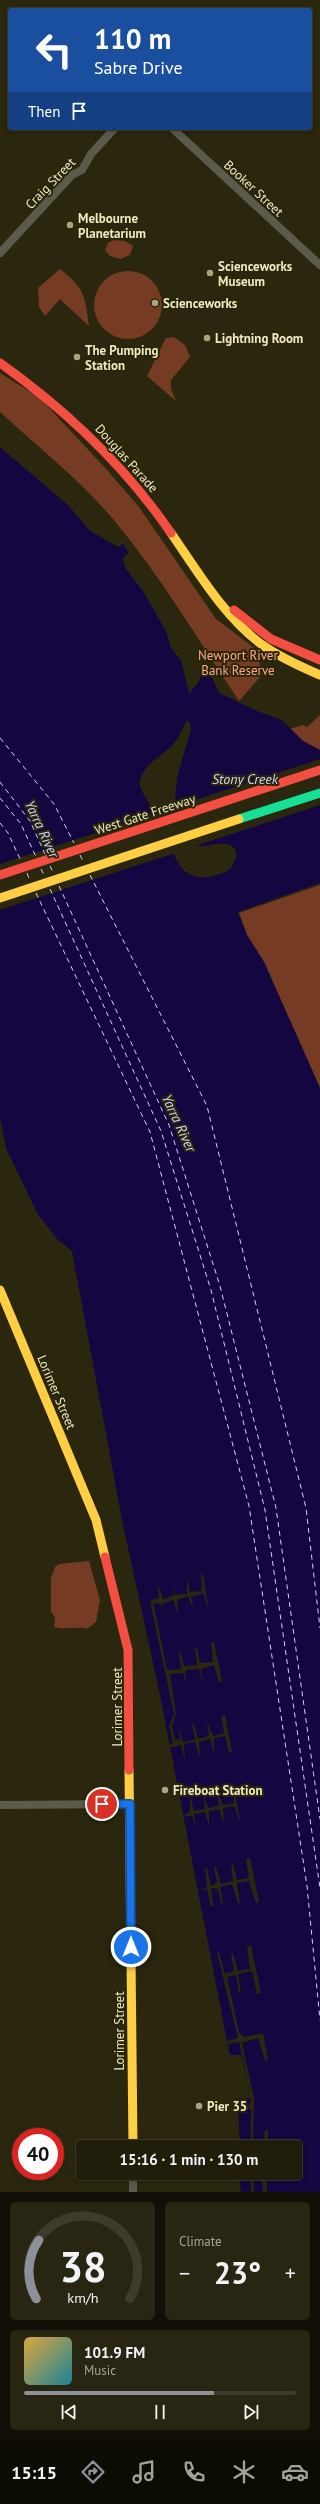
<!DOCTYPE html>
<meta charset="utf-8">
<style>
:root{--surface:#201d0a;--page:#282613;--text:#f1f3f6;--muted:#a2a29c;--line:#3d3b2b;--accent:#8c9099}
body{margin:0;font-family:"PT Sans",sans-serif;background:var(--page);color:var(--text);height:100vh;display:flex;flex-direction:column;font-size:15px;white-space:nowrap}
*{box-sizing:border-box;margin:0}
p{font-size:13px;color:var(--muted)}
.icon{flex:none;width:22px;height:22px;fill:none;stroke:currentColor;stroke-width:2;stroke-linecap:round;stroke-linejoin:round}
.map{position:relative;height:2192px;overflow:hidden}
.panel{display:flex;flex-direction:column;gap:10px;padding:10px;background:#121006;flex:1}
.panel>*{flex:none}
.hud{position:absolute;left:8px;top:8px;width:304px;height:122px;border-radius:4px;box-shadow:0 2px 6px #0003,0 0 0 1px var(--line);background:#1a4fa0;color:#fff;overflow:hidden}
.speed{position:absolute;left:12px;top:2128px;display:flex;gap:8px;font-size:20px;font-weight:700;text-align:center}
.speed>*{display:grid;place-content:center;width:52px;height:52px;border-radius:50%;background:var(--surface);box-shadow:0 2px 6px #0003,0 0 0 1px var(--line);line-height:1}
.speed .limit{border:6px solid #d22;background:#fff;color:#111}
.pin{position:absolute;display:grid;place-items:center;width:34px;height:34px;color:#fff;margin:-17px;border:2px solid #fff;border-radius:50%;box-shadow:0 1px 4px #0007}
.me{position:absolute;width:44px;margin:-22px;rotate:0deg;stroke-linejoin:round;filter:drop-shadow(0 0 3px #0008)}
.turn{display:flex;align-items:center;gap:14px;height:84px;padding:0 20px;font-size:18px}
.turn .icon{width:52px;height:52px;stroke-width:2.5}
.turn b{display:block;font-size:28px;line-height:34px}
.then{display:flex;align-items:center;height:38px;padding:0 20px;background:#0003;gap:8px;font-size:15px}
.big{font-size:30px;font-weight:700;line-height:1.1}
.panel .widget{flex:1;display:flex;flex-direction:column;justify-content:center;gap:6px;min-width:0;padding:0 14px;border-radius:6px;background:var(--page)}
.panel .dial{align-items:center;gap:0}
.dial svg{height:104px;overflow:visible;fill:none;stroke:var(--line);stroke-width:7;stroke-linecap:round;text-anchor:middle}
.dial text{fill:var(--text);stroke:none}
.song{display:flex;align-items:center;gap:12px}
.cover{width:48px;height:48px;border-radius:6px;background:linear-gradient(135deg,hsl(40 70% 55%),hsl(190 70% 35%))}
.played{height:4px;border-radius:2px;background:linear-gradient(90deg,var(--accent) 70%,var(--line) 70%)}
.keys{display:flex;justify-content:space-around;direction:ltr}
.heat{display:flex;justify-content:space-between;align-items:center;font-size:22px;direction:ltr}
.panel .tiles{flex:1;display:grid;gap:10px;grid-template-columns:1fr 1fr}
.widget:last-child{grid-column:span 2}
.trip{position:absolute;left:76px;top:2140px;width:226px;height:40px;border-radius:4px;background:var(--surface);box-shadow:0 2px 6px #0003,0 0 0 1px var(--line);font-weight:700;line-height:40px;text-align:center}
.tabs{display:flex;height:64px;justify-content:space-around;align-items:center;background:#0d0c04;color:var(--muted)}
.tabs .icon{width:28px;height:28px}
.tabs .on{color:var(--accent)}
.tabs b{font-size:18px;color:var(--text)}
.map>svg:first-child{display:block}
.green{fill:#763c23}
.water{fill:#140640;fill-rule:evenodd}
.pier{fill:#2a270e}
.lines{fill:none;stroke-linecap:round;stroke-linejoin:round}
.ferry{stroke:#cfd3fc;stroke-width:1;stroke-dasharray:5 4;stroke-linecap:butt}
.street{stroke:#5c5a4a;stroke-width:8}
.fast{stroke:#16e098;stroke-width:9}
.slow{stroke:#ffcf43;stroke-width:9}
.jam{stroke:#f24e42;stroke-width:9}
.route-casing{stroke:#114b97;stroke-width:10}
.route{stroke:#1a73e8;stroke-width:7}
.poi-dot{fill:#a9a582;stroke:#2a260c;stroke-width:1.5}
.labels{text-anchor:middle;stroke-width:4;stroke-linejoin:round;paint-order:stroke}
.street-label{font-size:13px;fill:#eee9c1;stroke:#2a260c}
.poi-label{font-size:13px;font-weight:bold;fill:#eee9c1;stroke:#2a260c;text-anchor:start}
.park-label{font-size:13px;fill:#fda687;stroke:#2a260c}
.water-label{font-size:14px;font-style:italic;fill:#cfd3fc;stroke:#2a260c}
</style>
<div class="map">
<svg width="320" height="2192" viewBox="0 0 320 2192">
<rect width="100%" height="100%" fill="#2a270e"/>
<g class="green">
<path d="M114,240L125,241L133,246L130,255L121,259L110,256L105,250L108,243Z"/>
<path d="M60,269C85,288 85,296 89,326L60,299L45,316L39,307L38,288Z"/>
<circle cx="128" cy="305" r="34"/>
<path d="M174,337L185,345L190,357L171,380V389L176,401L147,376L166,338Z"/>
<path d="M0,373L40,398L108,471L139,507L216,619L257,650L262,675L239,701C198,640 160,575 113,519C79,479 38,447 0,412Z"/>
<path d="M320,715V750L303,741L289,729L303,725L307,727Z"/>
<path d="M320,885V1088L264,962L247,935L239,913Z"/>
<path d="M89,1561L100,1600L96,1622L87,1629C83,1626 64,1630 54,1627L55,1617L51,1612V1578L55,1567L59,1564Z"/>
</g>
<path class="water" d="M0,447L69,506L89,530L118,547L123,544L129,553L123,558L126,569L143,591L166,631L171,648L181,660L189,693L198,683L204,668L213,679L219,693L257,711L282,720L303,741L320,750V883L238,912L247,935L264,962L320,1088V2192H241L238,2173H295V2147H240L238,2099L251,2098L241,2055H230L227,2041L160,1695L122,1520L72,1251L58,1240L37,1213L6,1148L0,1118ZM187,720L190,722L191,729L178,774L175,797L198,846C208,847 232,837 236,852C237,860 232,869 225,872C204,882 184,879 175,857C171,850 171,841 167,834C160,818 147,803 140,787C139,764 162,758 175,742C180,736 183,727 187,720Z"/>
<g class="pier">
<path d="M320,759V805L195,846L177,806Z"/>
<path d="M157,813L169,833L175,853L0,910V864Z"/>
<path d="M201,1573L203,1574L209,1611L203,1593L191,1597L194,1611L188,1596L177,1600L178,1615L173,1600L162,1604L165,1617L161,1604L155,1603L154,1606L167,1670L181,1669L179,1651H180L184,1666L197,1665L195,1648H197L200,1663L213,1662L211,1643L214,1642L222,1681L219,1682L214,1665L201,1669L202,1683L199,1669L187,1670L185,1672L186,1686L183,1673L170,1674L176,1714L172,1726L175,1740L180,1739L179,1727L183,1742L195,1740L192,1724H194L198,1739L209,1736L207,1721L213,1736L224,1733L221,1716L225,1715L232,1752L229,1753L225,1736L214,1738V1754L210,1739L199,1742L200,1758L195,1742L184,1744L185,1761L181,1745L168,1748V1745L173,1744L169,1726L174,1714L150,1601L159,1598L158,1584L163,1599L174,1595L173,1581L175,1595L187,1594V1578L190,1592L202,1591Z"/>
<path d="M233,1784L241,1824L234,1806L223,1808L224,1823L219,1809L209,1811V1826L205,1812L194,1814L196,1829L192,1816H182L190,1812V1796L194,1811L205,1809L203,1793L208,1808L219,1806L217,1791L223,1805L234,1803Z"/>
<path d="M250,1858L259,1902L256,1903L249,1881L237,1883L240,1903H238L232,1884L220,1887L223,1904H221L218,1889L211,1888L213,1906L211,1907L207,1889L197,1891L207,1887L205,1869L207,1868L211,1886L217,1883L214,1867H216L221,1884L233,1881L231,1863H233L237,1880L249,1878L246,1859Z"/>
<path d="M251,1945L261,1993L257,1994L252,1971L238,1974L241,1993L239,1994L236,1975L227,1977L239,2032L244,2037L263,2033L268,2060L265,2061L258,2038L242,2043L254,2098L253,2147H250L251,2110L249,2108H238L249,2106L251,2099L239,2042L228,2044L227,2041L238,2038L217,1953L219,1952L225,1974L234,1971L231,1953H233L238,1971L250,1969L247,1946Z"/>
<path d="M265,2130H268V2147H264Z"/>
<path d="M248,2173H267V2192H263L261,2176H253L254,2192H251L250,2178L239,2174Z"/>
</g>
<g class="lines">
<g class="ferry">
<path d="M0,738L54,804L74,843"/>
<path d="M0,782L30,821L45,854"/>
<path d="M0,798L21,824L36,857"/>
<path d="M0,823L8,833L21,861"/>
<path d="M80,855L84,863"/>
<path d="M50,866L54,874"/>
<path d="M41,869L45,877"/>
<path d="M27,873L30,881"/>
<path d="M90,875L207,1106L306,1508L320,1628"/>
<path d="M59,886L169,1125L220,1286L276,1508L320,1819"/>
<path d="M50,889L161,1131L211,1290L265,1510L320,1888"/>
<path d="M36,893L150,1132L249,1506L307,1886L320,2020"/>
</g>
<g class="street">
<path d="M172,128L320,265"/>
<path d="M0,253L72,175L82,170L91,154L115,128"/>
<path d="M0,1805L130,1804"/>
<path d="M133,2173V2192"/>
</g>
<path class="fast" d="M239,819L320,793"/>
<g class="slow">
<path d="M171,533C198,572 223,615 261,644C279,657 299,666 320,675"/>
<path d="M0,898L239,819"/>
<path d="M0,1290L96,1520L105,1557"/>
<path d="M129,1770L133,2147"/>
</g>
<g class="jam">
<path d="M0,363C66,410 125,466 171,533"/>
<path d="M234,610L271,639L320,660"/>
<path d="M0,875L320,770"/>
<path d="M105,1557L128,1650L129,1770"/>
</g>
</g>
<g class="lines">
<defs>
<path id="route" d="M102,1804H130L131,1947"/>
</defs>
<use href="#route" class="route-casing"/>
<use href="#route" class="route"/>
</g>
<g class="poi-dot">
<circle cx="70" cy="225" r="4"/>
<circle cx="210" cy="273" r="4"/>
<circle cx="155" cy="303" r="4"/>
<circle cx="207" cy="338" r="4"/>
<circle cx="77" cy="357" r="4"/>
<circle cx="165" cy="1790" r="4"/>
<circle cx="199" cy="2106" r="4"/>
</g>
<g class="labels">
<g class="street-label">
<text transform="translate(50 183) rotate(-46)" y="5">Craig Street</text>
<text transform="translate(254 188) rotate(43)" y="5">Booker Street</text>
<text transform="translate(127 458) rotate(48)" y="5">Douglas Parade</text>
<text transform="translate(145 814) rotate(-18)" y="5">West Gate Freeway</text>
<text transform="translate(57 1392) rotate(67)" y="5">Lorimer Street</text>
<text transform="translate(117 1707) rotate(-90)" y="5">Lorimer Street</text>
<text transform="translate(119 2031) rotate(-90)" y="5">Lorimer Street</text>
</g>
<g class="poi-label">
<text x="78" y="223">Melbourne<tspan x="78" dy="15">Planetarium</tspan></text>
<text x="218" y="271">Scienceworks<tspan x="218" dy="15">Museum</tspan></text>
<text x="163" y="308">Scienceworks</text>
<text x="215" y="343">Lightning Room</text>
<text x="85" y="355">The Pumping<tspan x="85" dy="15">Station</tspan></text>
<text x="173" y="1795">Fireboat Station</text>
<text x="207" y="2111">Pier 35</text>
</g>
<g class="park-label">
<text x="238" y="660">Newport River<tspan x="238" dy="15">Bank Reserve</tspan></text>
</g>
<g class="water-label">
<text x="245" y="784">Stony Creek</text>
<text transform="translate(42 829) rotate(65)" y="5">Yarra River</text>
<text transform="translate(179 1123) rotate(65)" y="5">Yarra River</text>
</g>
</g>
</svg>
<div class="speed"><div class="limit">40</div></div>
<div class="pin" style="left:102px;top:1804px;background:#d93025"><svg class="icon" aria-label="arrive" viewBox="0 0 24 24"><path d="M6 21V4h12l-3 4 3 4H6"/></svg></div>
<svg class="me" style="left:131px;top:1947px" viewBox="-20 -20 40 40"><circle r="17" fill="#1a73e8" stroke="#fff" stroke-width="3"/><path d="M0-11L8 9 0 5-8 9z" fill="#fff"/></svg>
<div class="trip">15:16 · 1 min · 130 m</div>
<div class="hud">
<div class="turn"><svg class="icon" aria-label="left" viewBox="0 0 24 24"><path d="M17 20v-9H6M10 6l-5 5 5 5"/></svg><div><b>110 m</b>Sabre Drive</div></div>
<div class="then">Then<svg class="icon" aria-label="arrive" viewBox="0 0 24 24"><path d="M6 21V4h12l-3 4 3 4H6"/></svg></div>
</div>
</div>
<section class="panel">
<div class="tiles">
<div class="widget dial"><svg viewBox="0 0 100 80">
<path d="M14 69A42 42 0 1 1 86 69"/>
<path d="M14 69A42 42 0 0 1 16 24" stroke="#8c9099"/>
<text x="50" y="56" font-size="32" font-weight="700">38</text>
<text x="50" y="72" font-size="11">km/h</text>
</svg></div>
<div class="widget"><p>Climate</p>
<div class="heat"><a>−</a><b class="big">23°</b><a>+</a></div>
</div>
<div class="widget">
<div class="song"><i class="cover"></i><div><b>101.9 FM</b><p>Music</p></div></div>
<div class="played"></div>
<div class="keys"><svg class="icon" aria-label="previous" viewBox="0 0 24 24"><path d="M18 5L8 12l10 7zM5 5v14"/></svg><svg class="icon" aria-label="pause" viewBox="0 0 24 24"><path d="M8 5v14M16 5v14"/></svg><svg class="icon" aria-label="next" viewBox="0 0 24 24"><path d="M6 5l10 7-10 7zM19 5v14"/></svg></div>
</div>
</div>
</section>
<nav class="tabs">
<b>15:15</b>
<svg class="icon on" aria-label="directions" viewBox="0 0 24 24"><path d="M12 3l9 9-9 9-9-9zM9 14v-3h6M13 9l2 2-2 2"/></svg>
<svg class="icon" aria-label="music" viewBox="0 0 24 24"><path d="M9 18V5l10-2v13"/><circle cx="6" cy="18" r="3"/><circle cx="16" cy="16" r="3"/></svg>
<svg class="icon" aria-label="phone" viewBox="0 0 24 24"><path d="M5 4h4l2 5-3 2q2 4 5 5l2-3 5 2v4C11 20 4 13 5 4z"/></svg>
<svg class="icon" aria-label="climate" viewBox="0 0 24 24"><path d="M12 3v18M4 7l16 10M4 17L20 7"/></svg>
<svg class="icon" aria-label="car" viewBox="0 0 24 24"><path d="M5 17H2v-5l4-1 3-4h7l3 4 3 1v5h-3M9 17h6M6 11h13"/><circle cx="7" cy="17" r="2"/><circle cx="17" cy="17" r="2"/></svg>
</nav>
